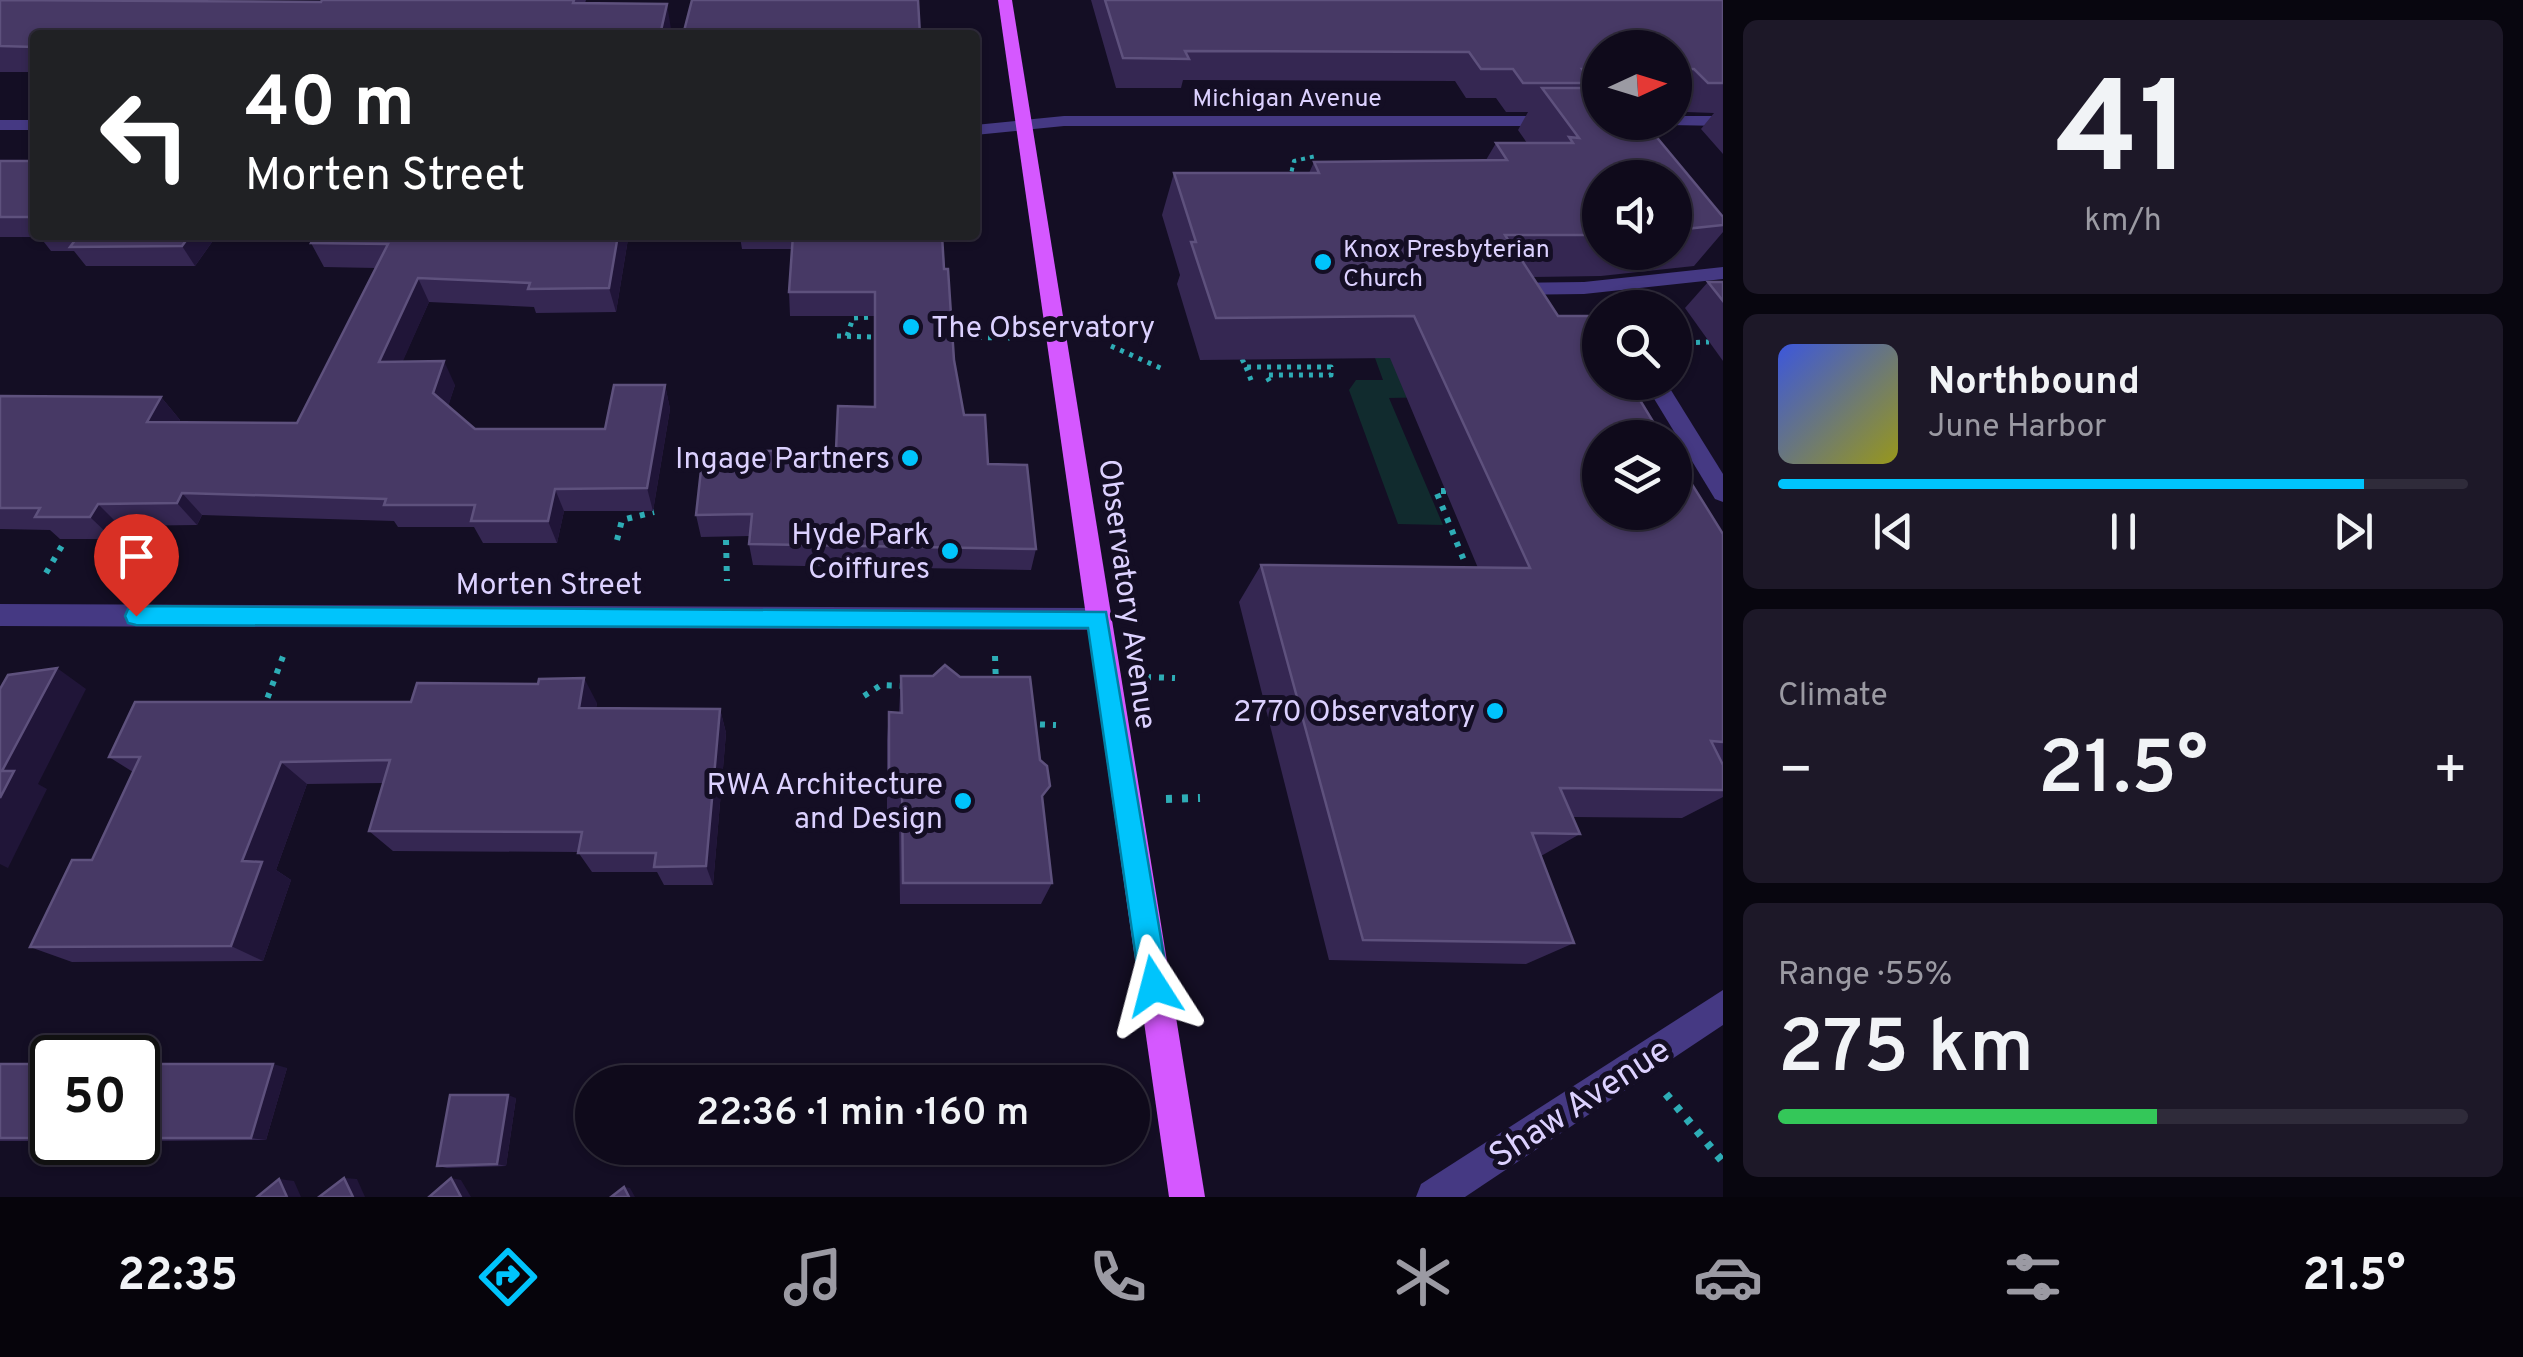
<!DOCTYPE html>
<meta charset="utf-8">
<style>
:root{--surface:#0f0a1b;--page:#1d1828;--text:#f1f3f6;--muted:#9b9aa3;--line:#2f2b3a;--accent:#00c4fc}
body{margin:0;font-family:Overpass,sans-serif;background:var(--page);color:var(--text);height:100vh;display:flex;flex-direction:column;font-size:38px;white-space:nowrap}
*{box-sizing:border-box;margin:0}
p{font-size:32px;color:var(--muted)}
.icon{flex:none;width:55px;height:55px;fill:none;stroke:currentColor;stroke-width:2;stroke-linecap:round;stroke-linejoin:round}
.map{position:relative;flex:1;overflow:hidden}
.panel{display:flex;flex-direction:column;gap:20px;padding:20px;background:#08060f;width:800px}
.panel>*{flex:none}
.guide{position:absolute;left:30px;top:30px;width:950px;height:210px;border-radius:10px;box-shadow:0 2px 8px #0004,0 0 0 2px var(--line);background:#202124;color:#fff;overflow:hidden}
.needle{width:65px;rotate:86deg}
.fabs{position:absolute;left:1582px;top:30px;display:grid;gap:20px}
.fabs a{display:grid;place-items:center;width:110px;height:110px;border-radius:50%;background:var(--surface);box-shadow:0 2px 8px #0004,0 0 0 2px var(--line);font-size:50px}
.speed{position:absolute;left:30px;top:1035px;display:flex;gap:20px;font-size:50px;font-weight:700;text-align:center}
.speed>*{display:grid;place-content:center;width:130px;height:130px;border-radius:50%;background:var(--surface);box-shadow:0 2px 8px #0004,0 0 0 2px var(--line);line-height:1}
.speed .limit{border:5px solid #111;border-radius:15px;background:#fff;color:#111}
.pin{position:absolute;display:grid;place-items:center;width:85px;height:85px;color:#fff;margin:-102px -42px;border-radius:50% 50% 50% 0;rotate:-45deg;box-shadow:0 0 10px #0007}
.pin .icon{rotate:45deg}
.me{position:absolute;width:110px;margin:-55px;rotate:351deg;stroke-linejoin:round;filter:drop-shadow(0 0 8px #0008)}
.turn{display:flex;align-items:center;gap:35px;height:210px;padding:0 50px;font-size:45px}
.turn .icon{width:130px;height:130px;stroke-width:2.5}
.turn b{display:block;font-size:70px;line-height:85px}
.big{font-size:75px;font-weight:600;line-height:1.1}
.panel .card{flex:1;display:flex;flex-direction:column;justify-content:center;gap:15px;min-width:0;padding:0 35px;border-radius:15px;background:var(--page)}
.panel .dial{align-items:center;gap:0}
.dial b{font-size:130px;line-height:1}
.song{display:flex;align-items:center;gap:30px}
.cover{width:120px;height:120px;border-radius:15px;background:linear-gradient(135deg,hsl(230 70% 55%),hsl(60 70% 35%))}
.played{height:10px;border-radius:5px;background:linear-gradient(90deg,var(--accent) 85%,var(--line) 85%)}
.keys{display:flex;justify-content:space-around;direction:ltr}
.heat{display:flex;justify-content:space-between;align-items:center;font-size:55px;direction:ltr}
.charge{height:15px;border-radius:8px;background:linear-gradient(90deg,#34c759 55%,var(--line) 0)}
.trip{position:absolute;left:575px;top:1065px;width:575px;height:100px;border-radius:50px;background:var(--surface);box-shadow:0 2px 8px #0004,0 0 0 2px var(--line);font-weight:600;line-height:100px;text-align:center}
.menu{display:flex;height:160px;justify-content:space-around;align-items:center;background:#06040b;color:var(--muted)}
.menu .icon{width:70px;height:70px}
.menu .active{color:var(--accent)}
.menu b{font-size:45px;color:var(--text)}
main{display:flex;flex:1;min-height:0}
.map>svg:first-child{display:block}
.green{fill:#112b2e}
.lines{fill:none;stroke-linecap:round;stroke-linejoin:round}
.path-far3{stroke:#2eadb6;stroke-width:4;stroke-dasharray:4 5;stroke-linecap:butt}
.path-far2{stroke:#2eadb6;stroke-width:5;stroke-dasharray:4 6;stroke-linecap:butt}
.path-far1{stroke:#2eadb6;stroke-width:6;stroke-dasharray:5 8;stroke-linecap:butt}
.path{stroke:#2eadb6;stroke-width:8;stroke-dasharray:6 10;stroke-linecap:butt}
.minor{fill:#453983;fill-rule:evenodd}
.major{fill:#d558ff;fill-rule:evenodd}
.wall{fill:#352752;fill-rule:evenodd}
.shaded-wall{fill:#201538}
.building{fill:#473965;stroke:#5e517d;stroke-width:2.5}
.route{fill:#00c4fc;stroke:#007fa4;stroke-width:2.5}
.poi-dot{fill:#00c4fc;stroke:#140e24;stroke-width:4}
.labels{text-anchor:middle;stroke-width:10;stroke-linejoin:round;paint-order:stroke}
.far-street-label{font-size:25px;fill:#dcd1ff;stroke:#140e24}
.far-poi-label{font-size:25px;fill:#dcd1ff;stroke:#140e24;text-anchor:start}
.poi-label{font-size:30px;fill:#dcd1ff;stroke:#140e24;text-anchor:end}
.street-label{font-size:30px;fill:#dcd1ff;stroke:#140e24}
.near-street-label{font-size:35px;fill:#dcd1ff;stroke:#140e24}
</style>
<main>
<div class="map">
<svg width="1723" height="1197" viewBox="0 0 1723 1197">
<rect width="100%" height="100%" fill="#140e24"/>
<path class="green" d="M1408,357L1437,397L1389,398L1443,525L1398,524L1349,390L1356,380H1383L1375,358Z"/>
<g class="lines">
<path class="path-far3" d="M1296,178L1291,174L1294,161L1316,156"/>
<g class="path-far2">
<path d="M837,336L872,337"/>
<path d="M847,336L853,318L872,317"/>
<path d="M948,337L1010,338"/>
<path d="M1111,346L1165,370"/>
<path d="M1675,358L1683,343L1709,342"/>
<path d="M1242,359L1246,367H1331V375H1266L1271,384"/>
<path d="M1246,367L1253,385"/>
</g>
<g class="path-far1">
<path d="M1446,491H1436L1465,563"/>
<path d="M617,540L622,520L654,512"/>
<path d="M726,540L727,581"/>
<path d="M46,573L63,544"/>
<path d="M995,656L996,685"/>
<path d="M1146,677L1175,678"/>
<path d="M864,696L881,685L905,686"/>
<path d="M263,710L285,651"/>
<path d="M1027,724L1056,725"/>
</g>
<g class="path">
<path d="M1166,799L1200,798"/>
<path d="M1666,1094L1723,1162"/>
</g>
<g class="minor">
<path d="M1064,116H1600V122H1607L1600,126H1064L975,135V125Z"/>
<path d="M1675,116H1723V126L1669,125L1675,122Z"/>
<rect x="0" y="120" width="35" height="10"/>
<path d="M1723,267V279L1584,294L1509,295L1499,289L1509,283L1584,282Z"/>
<path d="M1661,384L1669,387L1723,474V502L1715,499L1650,392Z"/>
<path d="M0,604L1098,608L1107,611L1111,619L1107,627L1098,630L0,626Z"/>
<path d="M1723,990V1025L1465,1197H1416L1421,1184Z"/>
</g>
<path class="major" d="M998,0H1012L1205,1197H1169Z"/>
</g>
<g class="wall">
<path d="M0,0L321,2L322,0H586L585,3L671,29L35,35V72H0Z"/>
<path d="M1091,0H1723V154L1701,129L1714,113L1686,112L1675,100V48H1600V122H1644L1723,217V232L1694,266L1601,276L1533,277L1558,316H1588L1600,336V382H1629L1663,438H1600V512H1675V457L1723,534V797L1682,818L1573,817L1580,834L1541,856L1574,943L1526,964L1329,960L1239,602L1261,565L1478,568L1390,358L1200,360L1177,284L1180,275L1162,215L1174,173H1309L1314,162L1486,160L1496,143H1527L1518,130L1528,112H1506L1496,98H1466L1455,81L1183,80L1181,88H1116ZM1600,178H1675V252H1600Z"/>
<path d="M0,161H35V235H217L195,266H86L74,251H51L40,237H0Z"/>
<path d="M315,235H942L954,360L964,415L988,464L1036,549L1031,570L753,565L749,544L750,536L701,537L696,515L836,450L875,407V316H790L789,292L792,249H742L740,237L628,239L616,312L536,313L534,307L429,302L402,362L455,385L448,406L475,429H605L665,385L670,409L653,511H564L557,543H483L474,527H398L394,521L202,515L197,525L120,526L113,539H60L50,530L0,529V396L161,397L180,420L179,422L297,423L376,268L324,267L311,243Z"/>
<path d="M1708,282H1723V361L1685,308Z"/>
<path d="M901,676L1043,803L1052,883L1041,904H900L899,817L887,816V740L889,712L899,713Z"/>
<path d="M597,703L596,708L720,709L726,733L713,885H664L657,872H592L578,852L393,851L369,831L383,783L307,784L276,870L291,880L263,961L72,962L30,947L92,860L133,772L109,757Z"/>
<rect x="0" y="1064" width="52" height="77"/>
<path d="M138,1064L287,1068L266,1140L138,1141Z"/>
<path d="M516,1098L506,1166L447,1168L437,1166Z"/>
</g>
<g class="shaded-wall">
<path d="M667,4L671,29L670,35H660Z"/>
<path d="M190,235H217L195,266L182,246Z"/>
<path d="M618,235H627L628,239L616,312L609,288Z"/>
<path d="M418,278L429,302L392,386L379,362Z"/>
<path d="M444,361L455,385L445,416L433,393Z"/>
<path d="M665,385L670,409L653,511L647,488Z"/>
<path d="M161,397L180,420L167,445L147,422Z"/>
<path d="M555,489L564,511L557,543L548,521Z"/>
<path d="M182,493L202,515L197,525L177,503Z"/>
<path d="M98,504L120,526L113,539L90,517Z"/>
<path d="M57,668L86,689L38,784L47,789L8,868L0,864V798L2,771Z"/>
<path d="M584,678L597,703L592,732L579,708Z"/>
<path d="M720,709L726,733L713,885L706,866Z"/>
<path d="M281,762L307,784L276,870L291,880L263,961L231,946L242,861Z"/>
<path d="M273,1064L287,1068L266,1140L251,1138Z"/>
<path d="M508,1095L516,1098L506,1166L497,1164Z"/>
<path d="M344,1178L357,1179L365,1197H353Z"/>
<path d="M451,1178L461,1180L471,1197H461Z"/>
<path d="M279,1179L294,1181L301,1197H287Z"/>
<path d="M624,1187L630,1188L635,1197H629Z"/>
</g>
<g class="building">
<path d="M0,0L321,2L322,0H574L573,3L667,4L660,35H35V47L0,46Z"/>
<path d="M692,0H918L920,35H683Z"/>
<path d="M1105,0H1723V83H1708L1694,69H1675V48H1600V69H1582L1593,83H1523L1513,69H1481L1469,52L1185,51L1189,59L1123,58Z"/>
<path d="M1542,88H1600V122H1644L1723,217V225L1675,230V178H1600V235H1505L1510,243L1507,248L1519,256L1558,316H1588L1600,336V382H1629L1663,438H1600V512H1675V457L1723,534V742L1711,741L1723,765V790L1560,788L1580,834L1532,833L1574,943L1363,940L1261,565L1530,568L1414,316L1216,318L1191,242H1196L1174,173H1319L1314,162L1507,160L1496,143H1573L1569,137L1579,138Z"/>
<rect x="0" y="161" width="35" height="56"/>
<path d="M79,235H190L182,246L70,247Z"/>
<path d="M315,235H618L609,288L528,289L530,283L418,278L379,362L444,361L433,393L475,429H605L614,385H665L647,488L555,489L548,521H471L475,505H384L386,499L182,493L177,503L98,504L90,517H35L40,508H0V396L161,397L147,422L297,423L388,244L311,243Z"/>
<path d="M793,235H942L944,269H948L954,360L964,415H985L988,464L1027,465L1036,549L749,544L752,514L696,515L703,452L836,450L838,406L875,407V292H789Z"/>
<path d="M1708,282H1723V301Z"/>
<path d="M945,665L960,677H1030L1040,760L1047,766L1050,786L1042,796L1052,883H903L902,792H889V712L902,713L901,676H933Z"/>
<path d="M57,668L2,771H14L0,798V689L8,675Z"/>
<path d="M584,678L579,708L720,709L706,866L654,867L656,853H578L582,832L369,831L390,760L281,762L242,861L262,862L231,946L30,947L72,860H92L140,757H109L135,702H411L417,683L538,684L539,679Z"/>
<rect x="0" y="1064" width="52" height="74"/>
<path d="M138,1064H273L251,1138H138Z"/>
<path d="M450,1095H508L497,1164L437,1166Z"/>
<path d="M344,1178L353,1197H319Z"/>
<path d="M451,1178L461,1197H429Z"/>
<path d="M279,1179L287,1197H257Z"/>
<path d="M624,1187L629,1197H611Z"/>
</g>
<path class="route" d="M136,606L1106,612L1169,986L1165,996L1154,1000L1144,996L1140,986L1088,628L136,625L128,623L125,616L128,609Z"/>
<g class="poi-dot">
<circle cx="1323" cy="262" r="10"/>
<circle cx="911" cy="327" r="10"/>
<circle cx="910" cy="458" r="10"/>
<circle cx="950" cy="551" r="10"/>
<circle cx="1495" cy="711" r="10"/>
<circle cx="963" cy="801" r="10"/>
</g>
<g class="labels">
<g class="far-street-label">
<text x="1287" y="106">Michigan Avenue</text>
</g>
<g class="far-poi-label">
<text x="1343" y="257">Knox Presbyterian<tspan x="1343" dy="29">Church</tspan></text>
</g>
<g class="poi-label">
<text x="931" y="337" text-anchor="start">The Observatory</text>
<text x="890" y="468">Ingage Partners</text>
<text x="930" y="544">Hyde Park<tspan x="930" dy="34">Coiffures</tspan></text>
<text x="1475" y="721">2770 Observatory</text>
<text x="943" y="794">RWA Architecture<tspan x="943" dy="34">and Design</tspan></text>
</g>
<g class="street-label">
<text x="549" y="594">Morten Street</text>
<text transform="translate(1128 594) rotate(82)" y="10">Observatory Avenue</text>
</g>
<g class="near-street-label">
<text transform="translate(1579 1102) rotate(-33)" y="12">Shaw Avenue</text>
</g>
</g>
</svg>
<div class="fabs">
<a><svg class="needle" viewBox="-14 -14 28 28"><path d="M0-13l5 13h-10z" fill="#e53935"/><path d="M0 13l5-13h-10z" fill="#9b9aa3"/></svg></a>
<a><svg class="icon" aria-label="sound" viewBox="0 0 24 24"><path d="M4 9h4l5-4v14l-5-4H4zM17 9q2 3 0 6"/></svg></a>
<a><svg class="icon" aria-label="search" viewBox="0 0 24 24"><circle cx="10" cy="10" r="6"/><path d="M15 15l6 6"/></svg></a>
<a><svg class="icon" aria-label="layers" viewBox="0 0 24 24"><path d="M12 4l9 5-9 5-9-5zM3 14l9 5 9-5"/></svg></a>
</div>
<div class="speed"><div class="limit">50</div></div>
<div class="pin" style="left:136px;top:616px;background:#d93025"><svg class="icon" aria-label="arrive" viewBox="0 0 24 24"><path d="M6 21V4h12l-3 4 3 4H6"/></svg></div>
<svg class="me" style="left:1154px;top:986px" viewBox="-20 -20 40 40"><path d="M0-17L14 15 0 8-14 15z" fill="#00c4fc" stroke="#fff" stroke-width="4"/></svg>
<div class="trip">22:36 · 1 min · 160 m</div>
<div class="guide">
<div class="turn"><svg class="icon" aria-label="left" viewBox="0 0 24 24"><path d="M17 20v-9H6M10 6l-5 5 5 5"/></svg><div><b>40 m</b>Morten Street</div></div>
</div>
</div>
<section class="panel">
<div class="card dial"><b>41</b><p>km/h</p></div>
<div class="card">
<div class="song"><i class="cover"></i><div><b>Northbound</b><p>June Harbor</p></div></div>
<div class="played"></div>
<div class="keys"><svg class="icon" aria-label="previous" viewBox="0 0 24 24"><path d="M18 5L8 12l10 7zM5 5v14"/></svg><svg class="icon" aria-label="pause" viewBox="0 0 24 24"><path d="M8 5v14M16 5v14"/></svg><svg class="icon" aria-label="next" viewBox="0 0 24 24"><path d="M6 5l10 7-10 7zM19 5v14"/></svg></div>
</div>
<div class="card"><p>Climate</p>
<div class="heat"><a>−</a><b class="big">21.5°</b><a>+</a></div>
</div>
<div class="card"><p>Range · 55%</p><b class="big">275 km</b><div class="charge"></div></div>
</section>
</main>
<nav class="menu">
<b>22:35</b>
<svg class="icon active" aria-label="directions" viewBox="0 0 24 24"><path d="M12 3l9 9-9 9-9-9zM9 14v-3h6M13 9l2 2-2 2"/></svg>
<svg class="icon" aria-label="music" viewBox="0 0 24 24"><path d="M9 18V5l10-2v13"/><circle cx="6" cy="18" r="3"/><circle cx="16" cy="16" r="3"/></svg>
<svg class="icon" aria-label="phone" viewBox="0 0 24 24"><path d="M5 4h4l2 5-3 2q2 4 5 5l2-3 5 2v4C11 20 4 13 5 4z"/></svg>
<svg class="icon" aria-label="climate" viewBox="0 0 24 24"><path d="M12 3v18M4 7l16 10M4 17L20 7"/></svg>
<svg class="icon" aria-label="car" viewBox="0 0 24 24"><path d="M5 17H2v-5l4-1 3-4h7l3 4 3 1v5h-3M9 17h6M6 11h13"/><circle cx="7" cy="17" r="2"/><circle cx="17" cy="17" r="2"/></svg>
<svg class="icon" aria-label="filters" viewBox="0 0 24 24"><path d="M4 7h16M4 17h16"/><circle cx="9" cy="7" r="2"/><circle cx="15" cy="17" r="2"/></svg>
<b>21.5°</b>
</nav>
